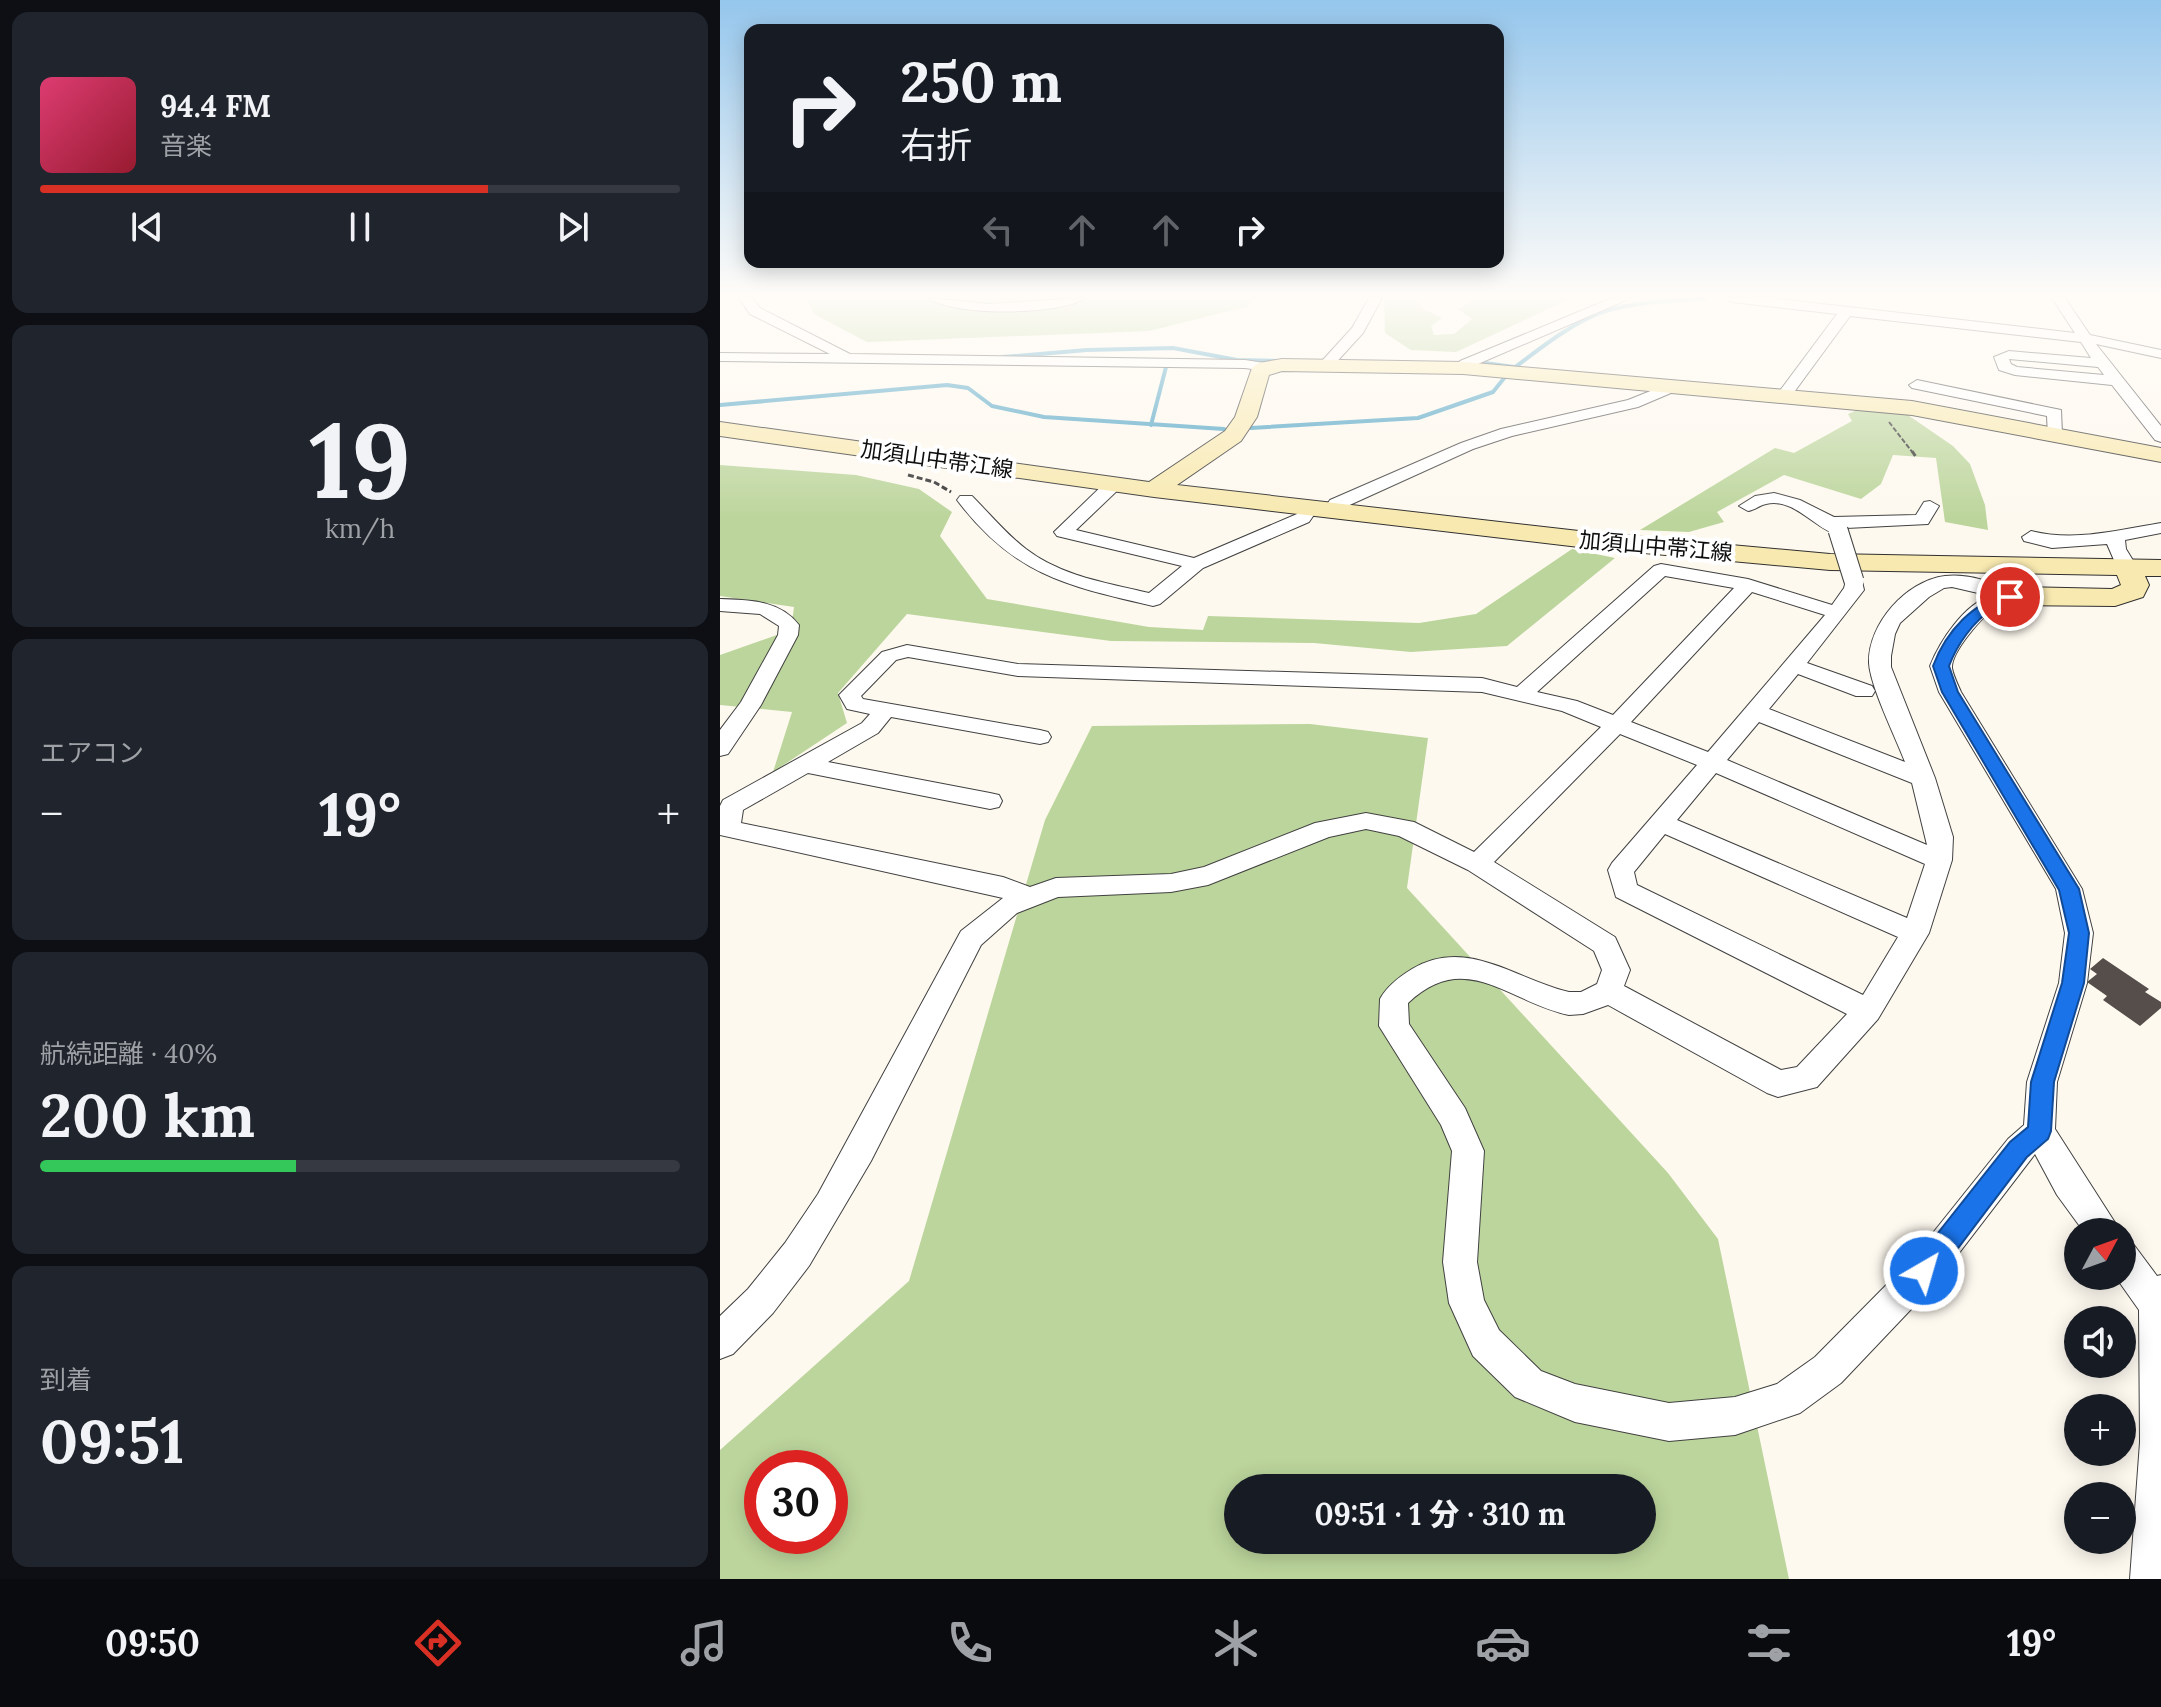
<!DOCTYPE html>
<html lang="ja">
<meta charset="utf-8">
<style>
:root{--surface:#171b24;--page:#20242c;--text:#f1f3f6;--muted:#9ea1a6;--line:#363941;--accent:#d93025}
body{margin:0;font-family:Lora,"Noto Sans JP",serif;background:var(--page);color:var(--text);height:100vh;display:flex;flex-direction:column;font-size:30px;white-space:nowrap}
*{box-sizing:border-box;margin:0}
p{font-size:26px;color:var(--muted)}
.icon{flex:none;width:44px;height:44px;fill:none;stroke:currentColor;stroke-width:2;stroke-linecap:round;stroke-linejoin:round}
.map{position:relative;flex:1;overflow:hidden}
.details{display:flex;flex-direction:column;gap:12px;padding:12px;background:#0d0f14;width:720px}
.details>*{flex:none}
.guide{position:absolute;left:24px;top:24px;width:760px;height:244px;border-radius:16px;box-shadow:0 4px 20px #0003;background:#171b24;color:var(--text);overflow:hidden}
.needle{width:52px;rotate:49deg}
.buttons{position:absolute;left:1344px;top:1218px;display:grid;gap:16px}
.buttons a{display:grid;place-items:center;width:72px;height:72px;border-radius:50%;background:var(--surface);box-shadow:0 4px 20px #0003;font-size:40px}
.speed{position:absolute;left:24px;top:1450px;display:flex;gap:16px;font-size:40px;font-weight:700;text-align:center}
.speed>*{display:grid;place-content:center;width:104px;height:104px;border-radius:50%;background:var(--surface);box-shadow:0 4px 20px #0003;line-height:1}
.speed .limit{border:12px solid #d22;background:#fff;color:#111}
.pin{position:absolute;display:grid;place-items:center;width:68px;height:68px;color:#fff;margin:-34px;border:4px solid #fff;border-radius:50%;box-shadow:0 2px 8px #0007}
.me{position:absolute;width:88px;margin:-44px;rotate:38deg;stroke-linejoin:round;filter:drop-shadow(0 0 6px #0008)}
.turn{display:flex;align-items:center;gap:28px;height:168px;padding:0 24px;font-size:36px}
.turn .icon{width:104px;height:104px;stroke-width:2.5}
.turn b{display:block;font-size:56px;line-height:68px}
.lanes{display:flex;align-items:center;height:76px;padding:0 24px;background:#0003;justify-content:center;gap:40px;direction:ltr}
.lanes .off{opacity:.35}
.big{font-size:60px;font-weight:800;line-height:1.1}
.details .card{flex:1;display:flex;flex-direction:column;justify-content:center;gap:12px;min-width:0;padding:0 28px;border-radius:16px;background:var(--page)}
.details .dial{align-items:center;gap:0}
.dial b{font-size:104px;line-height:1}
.song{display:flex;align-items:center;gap:24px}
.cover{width:96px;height:96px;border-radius:12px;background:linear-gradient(135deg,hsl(340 70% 55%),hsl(350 70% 35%))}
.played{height:8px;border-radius:4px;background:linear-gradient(90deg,var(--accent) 70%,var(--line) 70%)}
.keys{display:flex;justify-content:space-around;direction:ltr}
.heat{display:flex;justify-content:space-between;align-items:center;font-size:44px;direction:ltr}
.charge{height:12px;border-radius:6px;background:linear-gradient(90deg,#34c759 40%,var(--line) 0)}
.trip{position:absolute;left:504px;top:1474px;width:432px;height:80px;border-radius:40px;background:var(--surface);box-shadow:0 4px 20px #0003;font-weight:800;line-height:80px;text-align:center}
.menu{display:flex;height:128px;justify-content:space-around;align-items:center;background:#090b0e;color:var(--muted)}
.menu .icon{width:56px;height:56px}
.menu .selected{color:var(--accent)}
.menu b{font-size:36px;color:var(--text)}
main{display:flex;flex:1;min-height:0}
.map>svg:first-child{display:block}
.forest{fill:#bcd59c;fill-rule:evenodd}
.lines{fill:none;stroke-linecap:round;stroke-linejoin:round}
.stream{stroke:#459ec2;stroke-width:4}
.building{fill:#554e4b}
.street-casing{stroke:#414141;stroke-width:2}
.secondary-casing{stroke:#303030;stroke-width:2}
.path-far1{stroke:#303030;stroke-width:2;stroke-dasharray:5 2;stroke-linecap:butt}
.path{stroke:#303030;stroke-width:3;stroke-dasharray:6 3;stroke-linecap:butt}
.street{fill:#fff;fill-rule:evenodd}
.secondary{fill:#f8e9b0;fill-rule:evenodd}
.street-bridge-casing{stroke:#414141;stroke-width:21;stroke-linecap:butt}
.street-bridge{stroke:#fff;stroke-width:19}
.route{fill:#1a73e8;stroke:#114b97;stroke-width:2}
.labels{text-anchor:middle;stroke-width:8;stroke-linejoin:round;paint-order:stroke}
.far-street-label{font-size:22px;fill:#0e0e0e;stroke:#fff}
</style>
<main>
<section class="details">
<div class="card">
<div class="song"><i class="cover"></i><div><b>94.4 FM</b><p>音楽</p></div></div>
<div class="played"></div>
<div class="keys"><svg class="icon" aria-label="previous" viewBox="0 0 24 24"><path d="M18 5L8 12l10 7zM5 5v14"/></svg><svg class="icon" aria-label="pause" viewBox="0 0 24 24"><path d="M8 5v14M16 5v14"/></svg><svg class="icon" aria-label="next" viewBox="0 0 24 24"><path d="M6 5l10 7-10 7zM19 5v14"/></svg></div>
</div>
<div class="card dial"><b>19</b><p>km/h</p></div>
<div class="card"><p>エアコン</p>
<div class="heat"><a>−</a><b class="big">19°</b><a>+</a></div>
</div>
<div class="card"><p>航続距離 · 40%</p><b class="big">200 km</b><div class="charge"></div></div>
<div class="card"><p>到着</p><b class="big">09:51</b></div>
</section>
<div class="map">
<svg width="1441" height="1579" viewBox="0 0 1441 1579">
<rect width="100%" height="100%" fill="#fef9ef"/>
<g class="forest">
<path d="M86,298H537L526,307L429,331L147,342L94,314Z"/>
<path d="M664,298H696L702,308L722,318L711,326L714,335L734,334L752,319L737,309L758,298H852L736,352L691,350L665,333Z"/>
<path d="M1144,407L1182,411L1233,446L1250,464L1265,505L1268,530L1225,522L1216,458L1173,455L1161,484L1141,499L1064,475L997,512L1004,522L969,532L920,530L1055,448L1074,453L1132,421L1128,414Z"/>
<path d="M0,465L136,475L199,489L232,512L220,536L267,599L429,627L483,630L488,616L699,623L756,614L852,549L895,558L787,646L691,652L594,643L391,641L187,614L118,693L127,723L53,772L72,712L0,705V655L71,630L74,607L0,596Z"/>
<path d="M590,724L708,738L687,888L948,1173L998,1239L1069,1579H0V1450L189,1281L325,820L372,726ZM42,1468H110V1536H42ZM518,1488H922V1540H518Z"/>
</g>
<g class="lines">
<g class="stream">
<path d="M283,357L367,350L453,348L517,360L558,361"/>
<path d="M758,362L794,367"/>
<path d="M791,370C820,349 847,326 880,313C912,301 951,302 985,298"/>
<path d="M0,405L227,385L248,388L272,406L324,417L504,429"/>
<path d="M431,425L446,367"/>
<path d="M531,428L698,418L773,392L785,377"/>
</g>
</g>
<path class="building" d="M1383,958L1429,989L1425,992L1441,1002V1008L1420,1026L1383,1000L1387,996L1367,982L1377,974L1370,969Z"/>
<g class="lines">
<defs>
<g id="street">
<path d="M19,298H32L40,308L130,354L525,360L551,364L553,367L546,371L525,368L0,361V353L110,354L30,314Z"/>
<path d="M209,298L268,304L366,298C341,315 234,317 209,298Z"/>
<path d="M649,298H662L643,333L611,368H601V362L632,328Z"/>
<path d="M892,298H911L751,367L748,371H738L736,368L740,361Z"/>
<path d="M1006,298H1050L1355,333L1332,298H1345L1370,335L1441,350V358L1376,344L1441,426V442L1435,440L1392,385L1295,375L1279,370L1274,357L1289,351L1371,358L1361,342L1130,316L1069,399H1059L1056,396L1117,314L1012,302ZM1289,359L1378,367L1384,375L1297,367L1291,364Z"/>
<path d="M1197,380L1341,410L1342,434L1334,439L1328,437L1327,416L1192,388L1189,385Z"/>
<path d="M953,382L961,387L958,390L918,407L792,436L753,449L623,508L617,516L611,517L602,512L610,500L741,443L781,429L908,400Z"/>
<path d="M395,478L401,479L404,483L401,487L356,530L474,558L577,514L583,505H595L598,509L589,522L483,568L440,604L433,606C346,586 294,575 237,500L240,496H252C270,514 286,534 306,549C341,576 387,583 429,593L462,566L337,536L334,532L389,479Z"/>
<path d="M1054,493L1080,500L1114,517L1196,515L1204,502L1210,501L1219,506L1208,524L1126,528L1124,534L1118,535C1096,530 1074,497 1046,504C1040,505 1035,510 1028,511L1019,506L1035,496Z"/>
<path d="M1441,523V533L1405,540L1406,549L1417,567L1407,573L1397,567L1387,544L1332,548L1304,541L1302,537L1311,531C1355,542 1398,530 1441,523Z"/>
<path d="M941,564L1028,579L1112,605L1124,588L1127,577H1141L1144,590L1087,663L1152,686L1155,691L1152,696H1136L1078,674L1049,709L1185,762C1176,738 1150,686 1149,663C1148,624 1186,581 1225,576C1249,573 1275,583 1297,593L1300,597C1293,604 1286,603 1277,607C1263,615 1231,652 1232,668C1233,675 1238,685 1241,692L1362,889L1373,933L1367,983L1337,1082L1335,1129L1401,1232H1364L1337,1195L1315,1154L1216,1283L1121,1383L1080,1413L1015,1435L949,1441L855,1422L795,1397L753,1356L729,1303L723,1262L732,1151L721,1125L659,1026L660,999C667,986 679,977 692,969C747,936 796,980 849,992H861L877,984L882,970L874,951L748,870L679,836L646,829L609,837L488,885L451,892L338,897L297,913L261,945L151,1161L89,1266L53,1313L13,1354L0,1359V1316L28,1289L65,1243L98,1194L241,931L283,898L0,835V806L3,800L142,723L150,714L127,709L119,695L162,652L187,645L298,664L762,678L797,687L934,566ZM945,576L1014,588L893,715L857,701L817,692ZM1232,587L1271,596C1244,604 1220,641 1210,666L1219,692L1336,889L1345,933L1339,983L1307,1082L1304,1125L1288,1139L1192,1259L1095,1357L1057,1384L1015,1397L949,1403L855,1384L821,1371L779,1330L764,1300L757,1262L764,1151L745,1108L689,1024L688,1003C746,948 788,1002 849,1015L863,1014L888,1005L1047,1093L1058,1097L1097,1087L1158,1019L1209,933L1232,860L1233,837L1215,778L1171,667V656L1175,634L1180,623L1209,597L1224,588ZM1032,592L1105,615L988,752L911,722ZM188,657L298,676L762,692L842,711L881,727L754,852L694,822L646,813L595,823L484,867L451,874L336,878L310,887L283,877L21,823L23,810L88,773L270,809L279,807L282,801L279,795L270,793L108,762L158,733L171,717L320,744L328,742L331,737L328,732L320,730L143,699L141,696L176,660ZM1039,722L1192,783L1207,845L1007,760ZM900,734L977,765L892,863L888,870L896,897L1127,1014L1077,1067L1061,1070L904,986L910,970L895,937L774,862ZM996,773L1205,864L1187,918L957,820ZM945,834L1178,937L1143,995L917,885L914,872Z"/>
<path d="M0,599C29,600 60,600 79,625L78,635L41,705L8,754L0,756V730L21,702L58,635L59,626L40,614L0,611Z"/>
<path d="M1402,1241L1414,1245L1437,1276L1441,1275V1579H1410L1420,1442L1419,1310L1395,1276H1402Z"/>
</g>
<path id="secondary" d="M562,359L743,362L1192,401L1441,448V462L1192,415L743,374L562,371L549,375L537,417L521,441L457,485L859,531L1110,554L1441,560V576H1425L1429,585L1423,597L1395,606L1290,605L1280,603L1276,597L1280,591L1304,587L1392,589L1401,585L1397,575L1110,570L859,547L434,497L0,436V422L429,482L505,431L515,417L532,368L539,363Z"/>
</defs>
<use href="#street" class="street-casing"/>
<use href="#secondary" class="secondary-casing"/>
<path class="path-far1" d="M1169,422L1193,453"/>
<g class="path">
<path d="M1192,451L1196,457"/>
<path d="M188,475L214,482L231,492"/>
</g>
<use href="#street" class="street"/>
<use href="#secondary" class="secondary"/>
<defs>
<path id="street-bridge" d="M1118,530L1134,581"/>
</defs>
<use href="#street-bridge" class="street-bridge-casing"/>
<use href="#street-bridge" class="street-bridge"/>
</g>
<linearGradient id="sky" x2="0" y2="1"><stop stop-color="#95c6ec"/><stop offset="0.57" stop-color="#fffcf8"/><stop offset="1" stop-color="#fffcf8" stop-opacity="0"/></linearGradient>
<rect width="1441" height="519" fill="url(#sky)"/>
<path class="route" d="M1290,593L1297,597C1290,603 1281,603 1274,608C1253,621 1237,645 1229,666L1238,692L1359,889L1369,933L1364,983L1334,1082L1331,1131L1328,1139L1307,1157L1214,1280L1204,1284L1195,1280L1191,1271L1195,1262L1290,1142L1308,1127L1311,1082L1342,983L1349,933L1339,890L1222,692L1213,666C1226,631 1253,602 1290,593Z"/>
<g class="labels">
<g class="far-street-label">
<text transform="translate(217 459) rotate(8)" y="8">加須山中帯江線</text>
<text transform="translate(936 546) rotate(5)" y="8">加須山中帯江線</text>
</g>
</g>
</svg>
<div class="buttons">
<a><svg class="needle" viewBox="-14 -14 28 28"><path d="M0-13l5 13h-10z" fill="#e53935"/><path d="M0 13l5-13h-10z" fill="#9ea1a6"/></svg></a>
<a><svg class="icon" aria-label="sound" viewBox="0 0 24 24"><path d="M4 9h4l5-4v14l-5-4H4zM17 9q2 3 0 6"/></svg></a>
<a>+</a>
<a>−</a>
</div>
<div class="speed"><div class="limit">30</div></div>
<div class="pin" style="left:1290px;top:597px;background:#d93025"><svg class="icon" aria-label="arrive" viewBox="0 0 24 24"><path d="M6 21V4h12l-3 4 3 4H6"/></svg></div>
<svg class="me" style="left:1204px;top:1271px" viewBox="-20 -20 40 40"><circle r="17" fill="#1a73e8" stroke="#fff" stroke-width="3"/><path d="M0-11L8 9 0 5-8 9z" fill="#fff"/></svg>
<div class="trip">09:51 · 1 分 · 310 m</div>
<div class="guide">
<div class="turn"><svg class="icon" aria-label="right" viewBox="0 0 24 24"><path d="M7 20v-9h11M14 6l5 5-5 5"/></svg><div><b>250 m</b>右折</div></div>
<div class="lanes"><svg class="icon off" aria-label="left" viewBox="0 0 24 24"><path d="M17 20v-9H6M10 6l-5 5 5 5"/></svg><svg class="icon off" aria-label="ahead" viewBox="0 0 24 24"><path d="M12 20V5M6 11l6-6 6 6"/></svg><svg class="icon off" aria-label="ahead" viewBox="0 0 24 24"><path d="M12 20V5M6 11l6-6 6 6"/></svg><svg class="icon" aria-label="right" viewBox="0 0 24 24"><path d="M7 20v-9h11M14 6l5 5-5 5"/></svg></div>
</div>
</div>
</main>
<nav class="menu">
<b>09:50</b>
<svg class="icon selected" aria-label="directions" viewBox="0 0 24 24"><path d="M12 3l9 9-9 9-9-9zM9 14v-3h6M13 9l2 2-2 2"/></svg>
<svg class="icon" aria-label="music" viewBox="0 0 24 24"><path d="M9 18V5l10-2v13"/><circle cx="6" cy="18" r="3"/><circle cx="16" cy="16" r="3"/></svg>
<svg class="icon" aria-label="phone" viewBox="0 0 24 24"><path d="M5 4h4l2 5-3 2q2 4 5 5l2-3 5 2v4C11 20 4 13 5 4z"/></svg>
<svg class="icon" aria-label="climate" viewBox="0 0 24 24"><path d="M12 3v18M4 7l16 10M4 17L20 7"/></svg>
<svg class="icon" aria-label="car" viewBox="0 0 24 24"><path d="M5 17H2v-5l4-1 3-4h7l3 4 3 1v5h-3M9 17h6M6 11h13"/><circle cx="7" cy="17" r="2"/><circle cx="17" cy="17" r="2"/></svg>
<svg class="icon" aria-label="filters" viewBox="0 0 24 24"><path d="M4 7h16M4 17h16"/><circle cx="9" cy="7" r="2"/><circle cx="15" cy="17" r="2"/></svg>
<b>19°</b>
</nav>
